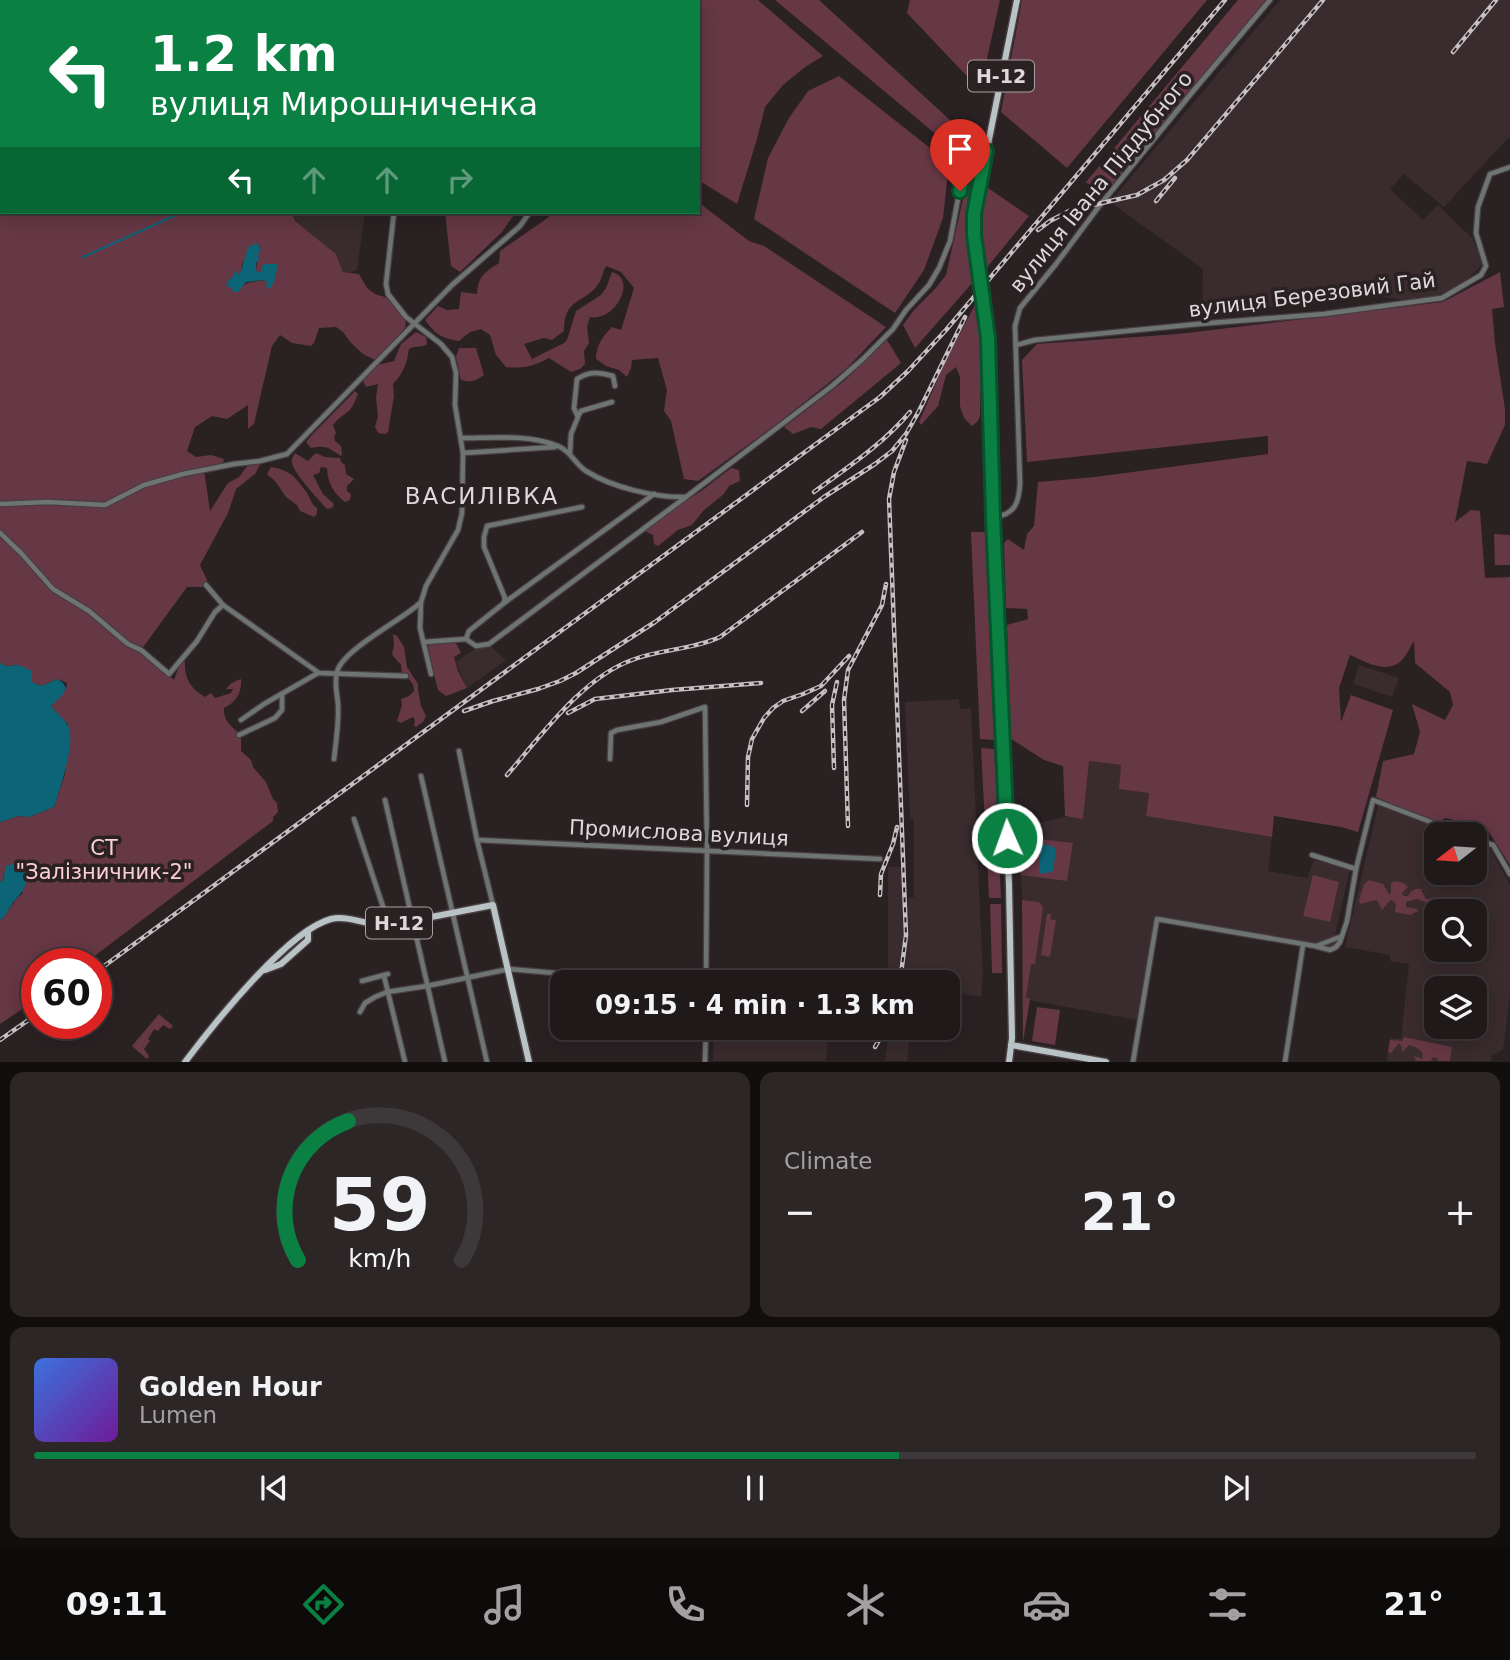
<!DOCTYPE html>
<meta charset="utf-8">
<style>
:root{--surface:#20191a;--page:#2d2627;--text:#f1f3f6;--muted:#a2a0a2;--line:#3d3839;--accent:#0b8043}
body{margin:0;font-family:"DejaVu Sans",sans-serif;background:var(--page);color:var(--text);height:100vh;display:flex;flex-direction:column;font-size:26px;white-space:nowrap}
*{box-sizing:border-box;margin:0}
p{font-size:23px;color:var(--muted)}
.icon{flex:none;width:38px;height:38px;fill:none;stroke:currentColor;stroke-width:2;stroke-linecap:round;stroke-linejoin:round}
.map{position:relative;height:1062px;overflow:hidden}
.drawer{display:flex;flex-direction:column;gap:10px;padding:10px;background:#120e0e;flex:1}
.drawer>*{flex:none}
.banner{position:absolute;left:0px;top:0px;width:700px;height:214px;box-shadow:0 4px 18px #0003,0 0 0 2px var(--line);background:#0b8043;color:#fff;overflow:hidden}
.needle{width:46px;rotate:253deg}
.buttons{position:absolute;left:1424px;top:822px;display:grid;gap:14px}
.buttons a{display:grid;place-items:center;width:63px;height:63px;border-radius:14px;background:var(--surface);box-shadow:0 4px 18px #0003,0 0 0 2px var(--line);font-size:35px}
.speed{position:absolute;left:21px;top:948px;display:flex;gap:14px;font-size:35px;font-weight:700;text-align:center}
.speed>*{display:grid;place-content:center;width:91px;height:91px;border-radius:50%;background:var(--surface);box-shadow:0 4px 18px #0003,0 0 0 2px var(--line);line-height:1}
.speed .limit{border:10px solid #d22;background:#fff;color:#111}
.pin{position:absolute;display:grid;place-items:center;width:60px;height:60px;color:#fff;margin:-72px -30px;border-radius:50% 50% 50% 0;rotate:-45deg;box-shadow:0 0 7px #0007}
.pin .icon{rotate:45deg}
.me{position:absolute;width:77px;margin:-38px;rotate:358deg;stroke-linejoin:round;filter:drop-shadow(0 0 5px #0008)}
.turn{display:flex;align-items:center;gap:24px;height:147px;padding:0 35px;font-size:32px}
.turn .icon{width:91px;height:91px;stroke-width:2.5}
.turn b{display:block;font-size:49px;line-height:60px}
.lanes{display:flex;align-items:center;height:66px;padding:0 35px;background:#0003;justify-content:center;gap:35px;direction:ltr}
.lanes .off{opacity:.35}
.big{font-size:52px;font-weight:700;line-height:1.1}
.drawer .tile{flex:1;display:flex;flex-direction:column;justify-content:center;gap:10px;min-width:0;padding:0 24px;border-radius:14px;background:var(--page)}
.drawer .dial{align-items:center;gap:0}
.dial svg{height:182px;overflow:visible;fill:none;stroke:var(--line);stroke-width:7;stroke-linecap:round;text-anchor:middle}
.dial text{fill:var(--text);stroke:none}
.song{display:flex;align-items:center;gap:21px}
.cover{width:84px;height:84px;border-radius:10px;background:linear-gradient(135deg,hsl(220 70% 55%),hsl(280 70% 35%))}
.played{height:7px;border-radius:4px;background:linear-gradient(90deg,var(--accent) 60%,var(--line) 60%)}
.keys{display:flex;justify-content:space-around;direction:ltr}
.heat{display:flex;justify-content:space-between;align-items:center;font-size:38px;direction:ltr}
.drawer .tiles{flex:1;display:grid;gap:10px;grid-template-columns:1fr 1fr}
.tile:last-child{grid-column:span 2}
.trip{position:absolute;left:550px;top:970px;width:410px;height:70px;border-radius:14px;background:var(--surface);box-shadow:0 4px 18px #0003,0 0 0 2px var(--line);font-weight:700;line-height:70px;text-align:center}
.dock{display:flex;height:112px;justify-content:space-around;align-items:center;background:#0d0a0a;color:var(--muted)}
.dock .icon{width:49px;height:49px}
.dock .selected{color:var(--accent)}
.dock b{font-size:32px;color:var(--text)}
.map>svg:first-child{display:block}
.built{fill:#392b2e;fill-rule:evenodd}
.green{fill:#663745;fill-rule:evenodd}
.water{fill:#0c6477}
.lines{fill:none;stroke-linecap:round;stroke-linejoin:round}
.stream{stroke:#0c6477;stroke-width:2}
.minor-casing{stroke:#473e40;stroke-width:7}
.major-casing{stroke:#473e40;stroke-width:9}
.minor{stroke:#6e7374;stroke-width:4.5}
.major{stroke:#b9c3c6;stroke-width:6}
.rail-casing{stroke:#c7c0c2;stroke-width:4.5}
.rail{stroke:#2a2123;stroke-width:2;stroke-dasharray:5;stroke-linecap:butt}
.major-bridge-casing{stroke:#473e40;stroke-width:9;stroke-linecap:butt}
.major-bridge{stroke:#b9c3c6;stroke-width:6}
.route-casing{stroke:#07532c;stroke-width:18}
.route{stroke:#0b8043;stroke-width:12}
.labels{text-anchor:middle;stroke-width:7;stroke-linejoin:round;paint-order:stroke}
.shield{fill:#2a2123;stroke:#a9a1a3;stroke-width:2}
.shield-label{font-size:19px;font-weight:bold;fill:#dfd8da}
.street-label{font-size:21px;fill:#dfd8da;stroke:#2a2123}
.park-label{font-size:21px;fill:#fbced9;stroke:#2a2123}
.neighbourhood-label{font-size:23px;letter-spacing:2px;fill:#dfd8da;stroke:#2a2123}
</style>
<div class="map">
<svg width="1510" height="1062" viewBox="0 0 1510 1062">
<rect width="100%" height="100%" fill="#2a2123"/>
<g class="built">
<path d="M1280,0H1510V138H1508L1444,207L1404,174L1390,189L1423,220L1438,205L1472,238L1484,263L1460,286L1440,296L1404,300L1384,297L1202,313L1203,269L1114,205V197Z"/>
<path d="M291,212H365L357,270L348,273L343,272L336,254L295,221Z"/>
<path d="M490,646L506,660L467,688L456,662L476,648Z"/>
<path d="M1359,665L1399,678L1392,697L1353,684Z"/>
<path d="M959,699L960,709L971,708L983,976L981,997L947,992V982H903L907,947L908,898L914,897V819H910L905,702Z"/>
<path d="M1088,761L1121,765L1149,793L1147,816L1272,837L1268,871L1307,878L1314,860L1350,869L1332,948L1156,916L1138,1020L1023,999V911L1018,835L1043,830L1042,822L1070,816L1083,818Z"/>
<path d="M1378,806L1457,835H1437V873H1475V841L1489,847L1510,885V994L1503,1050L1492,1055L1491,1061H1387L1390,1038L1401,1039L1409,964L1390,961V955L1345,947ZM1423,891L1424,898L1426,899L1436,897L1430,905L1418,899L1406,902V907L1396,904L1391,900L1384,909H1381L1379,901L1377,900L1366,903L1389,894L1402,893L1404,896L1408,897ZM1437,912H1475V950H1437ZM1437,989H1475V1027H1437Z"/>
<path d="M888,867H902L904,934L897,982H888Z"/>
<path d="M714,1027H829L826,1043L828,1045L826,1060L827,1061H713Z"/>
<path d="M890,1027H922V1032L910,1031L907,1061H885Z"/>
</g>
<g class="green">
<path d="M0,0H125L126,2H2V78L0,77Z"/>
<path d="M419,0H663L662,2H411Z"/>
<path d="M690,0H758L823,56L805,67L783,85L765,107L757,139L737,204L698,180V2H689Z"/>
<path d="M775,0H819L962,131L956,151Z"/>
<path d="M910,0H1000L980,90L907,13Z"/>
<path d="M1022,0H1207L1067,168L1001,112Z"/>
<path d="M1238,0H1268L1103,197L1086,182Z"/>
<path d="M839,76L949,163L943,218L924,270L895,313L754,219L768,158L789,118L808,91Z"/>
<path d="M0,121L2,123V212H291L295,221L336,254L343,272L359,274L367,288L375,294L388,298L406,322L405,328L375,360L363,354L351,343L343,332L336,327L319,328L314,343L311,346L292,343L280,335L272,346L254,424L248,429V405L227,419L212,416L195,427L187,451L196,457L211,455L224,459L222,467L204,470L210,511L228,483L239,477L248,465L261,463L255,474L236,489L228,513L200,565L207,580L203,587H187L141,650L174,680L180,663L184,661L185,662C184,678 191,689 205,697L211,693L215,698L231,693L233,689H226C230,683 235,681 241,679C242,693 236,702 224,708C223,721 232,727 241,735V751L251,760L253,767L266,782L273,799L277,803L278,812L273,817V821L84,964H37V999L0,1024V920L3,918L17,898L23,893L4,873L3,880L0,882V822L18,816L29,817L54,807L65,774L68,724L58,715L51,706L67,686V683L58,679L41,686L32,682L19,665L5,666L0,663ZM257,243L261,250L258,253L256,271L261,272L274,282L268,283L264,280C252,283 248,280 239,289L232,288L241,271L242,264Z"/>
<path d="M969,177L976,180L969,212V254L974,281L915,348L903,325L914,310L935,289L946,275L967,181Z"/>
<path d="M985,186L1029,216L985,270C981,241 978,214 985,186Z"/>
<path d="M698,202L749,241L764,246L886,327L846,369L778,423L698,481L684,479L671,421L664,411L667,390L658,358L632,360L631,368L627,377L619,370L606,366L596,359C596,345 603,336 612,327L621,330L634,288L621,272L606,266C603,271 602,278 599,283C585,305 564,296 564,331L552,340L544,338L524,344L532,359L564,343L567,340L576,311L601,295L606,288L612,272C638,279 615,322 590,317L587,327L589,343L584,351L585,364L580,369L571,372L549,358C534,366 523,369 506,367L496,355L490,335L481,329L470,332L459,341C441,338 436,335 425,320L438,306L447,310L459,309L461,292L477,294C478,276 485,272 499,263L500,251L549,217V212H698Z"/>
<path d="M445,212H516L502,232L460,272L451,266Z"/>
<path d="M1500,272L1504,307L1492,309L1495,343L1505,409V425L1487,464L1467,461L1455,522L1471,510L1480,511L1485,578L1510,577V865L1485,826L1445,818L1437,824L1376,797L1383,761L1414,754L1420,732L1412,704L1445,720L1453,705L1450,692L1415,663L1414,641C1410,647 1407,655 1402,660C1387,675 1366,662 1350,655L1339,688L1341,722L1351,695L1393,710L1358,832L1341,827L1274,816L1272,837L1146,816L1149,793L1119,789L1121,765L1089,761L1083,819L1065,816L1063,766L1044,760L1010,738L1007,625L1028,619L1027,609L1006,608L1004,543L1008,539L1024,550L1027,534L1034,526L1038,482L1095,477L1268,454V436L1027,462L1022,360L1037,344L1178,334L1443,302Z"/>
<path d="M978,299L981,369L980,416L978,421L972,426L964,418L960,406V377L956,367L946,375L938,406L921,425L919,422L945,362Z"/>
<path d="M416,332L426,337L427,344C422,348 415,345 409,349C407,363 403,374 393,384L394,396L388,432L385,434L378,433L375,427L378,416L376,397L378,384L366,387L363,381L377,365L394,361L401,344Z"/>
<path d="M887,340L901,363L821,429L811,427L793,434L784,427L843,382Z"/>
<path d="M459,348H476L484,375C476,381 471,383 461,380L456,357Z"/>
<path d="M355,391L358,394C356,399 353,406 350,410C344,415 338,418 333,425L336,433L334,437L335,441L341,446L342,454L341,456C328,448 327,445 311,448L306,442L311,436Z"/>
<path d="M295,453L308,461L316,453L325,457L340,458L341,462L345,465L346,474L354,479L347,486V491L351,494L350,500L345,502C334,494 327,482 327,468L321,467L319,473L313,475L323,494L334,504L332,508L327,509C319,500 294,474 292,463C291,459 293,457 295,453Z"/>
<path d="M271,467C292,471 295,477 307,493C311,499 310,503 317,508V514L314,517L300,511L297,505L286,497L275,481L267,474Z"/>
<path d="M731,468L739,470L740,481L729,486L724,494L703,511L692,525L678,530L658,546L654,544L653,535L645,531L652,523L704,489Z"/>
<path d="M971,532H985L994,740L980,739Z"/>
<path d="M1494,534L1510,535V565H1495Z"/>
<path d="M393,634L397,636L404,647L407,667L418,684V690L421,706L426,716L423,722L416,727L414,726L415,720L413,717L401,723L397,721L402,705L401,699L409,696L414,691C414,682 409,679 402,674L401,664L398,662L392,654L394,645Z"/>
<path d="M455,641L461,653L454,657L458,671L467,688L446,696L438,690L426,644Z"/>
<path d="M981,748L994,749L998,824H985Z"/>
<path d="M986,832H998L1001,898H989Z"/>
<path d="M1023,837L1073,843L1067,881L1021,875V868L1019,867V839Z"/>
<path d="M1313,875L1339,882L1330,922L1303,916Z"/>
<path d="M1369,880L1383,884L1389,894L1391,893V883C1397,880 1404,882 1408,887L1402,893L1404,896H1408C1411,891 1414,888 1421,889L1426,899L1437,897L1434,903L1430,905L1418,899L1406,902V907L1417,909L1418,911L1410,915L1395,912L1396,904L1391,900L1382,910L1377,900L1360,904L1359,900L1364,884Z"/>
<path d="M1022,900L1039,902L1043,907L1035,964H1031L1026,997L1030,999L1023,1042Z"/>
<path d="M990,904H1001L1002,973H992Z"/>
<path d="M1047,914H1051L1050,919L1056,920L1050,957L1041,955Z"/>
<path d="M1037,1007L1060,1010L1055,1045L1032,1041Z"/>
<path d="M159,1014L173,1026L170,1029L163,1025L158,1031L154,1029L148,1039L150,1041L144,1049L149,1056L147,1059L132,1046Z"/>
<path d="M1404,1037L1452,1047L1450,1061H1438L1437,1058L1433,1057L1431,1061H1416L1414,1056L1423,1059L1422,1052L1417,1048L1409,1045L1402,1053V1048L1399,1043L1391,1053L1388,1052L1390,1040L1402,1041Z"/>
</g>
<g class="water">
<path d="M257,243L261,250L258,253L259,259L256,263V271L261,272L263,264H278L274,282L270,289L266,286L267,283L264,280L246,282L238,292H233L232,288L226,286L229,279L232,278L234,273L237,271L238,275L241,271L248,247Z"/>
<path d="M0,663L5,666L19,665L32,671V682L41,686L58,679L63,683L66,688L63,694L51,706C56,713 67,721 69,728C75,744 60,789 54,807L29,817L18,816L0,822Z"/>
<path d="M1043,844L1054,847L1056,850L1053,871L1043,874L1039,872L1041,846Z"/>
<path d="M13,864C36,870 27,887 16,899C11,904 8,912 3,918L0,920V882L3,880L6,866Z"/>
</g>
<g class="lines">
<path class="stream" d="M83,257L183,212"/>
<defs>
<g id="minor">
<path d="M238,0L239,2"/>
<path d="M671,2L673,0"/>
<path d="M394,212L386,284L388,294L406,317L441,344L452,357L456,373L455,405L463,453L462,513L458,530L426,586L421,602L420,628L431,674"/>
<path d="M1016,345L1035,340L1198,324L1324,314L1442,298L1481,275L1486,266L1476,233L1478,207L1490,174L1510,167"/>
<path d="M578,416L581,411L612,402"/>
<path d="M461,438C493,438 528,434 558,446C571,451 575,464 586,471C611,487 656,498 686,497L832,386L863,359L893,329L906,310L929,285L939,268L950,241L965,162L979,150L986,151"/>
<path d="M463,453L555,447"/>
<path d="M570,453L571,434L578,417L574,408L577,379C590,371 598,372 613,376L615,386"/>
<path d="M0,504L48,502L105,505L144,485L183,474L234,464L260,461L287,454L452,285L520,226L530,212"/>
<path d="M993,517C1015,515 1019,503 1020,483L1015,326L1020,308L1056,264L1100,205L1194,90L1270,0"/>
<path d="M0,533L21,553L53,589L89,611L128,644L141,650L169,674L197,641L215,612L223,605"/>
<path d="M206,585L223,605L319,673L406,676"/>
<path d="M504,602L505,598L484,547V537L487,526L582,507"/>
<path d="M466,639L476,646L489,644L686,497"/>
<path d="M424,642L466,639L469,631L504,603L654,494"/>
<path d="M241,720L264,704L318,673"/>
<path d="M239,735L275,718L282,710V694"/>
<path d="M459,751L477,840L493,905"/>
<path d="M334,759C336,741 339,723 338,704C337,693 334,683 337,672C342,650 402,620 420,603"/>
<path d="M610,759L611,733L617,730L661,722L705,707L707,851L706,982"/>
<path d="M421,776L487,1062"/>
<path d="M385,800L445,1062"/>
<path d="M354,819L389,925"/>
<path d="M1475,839L1493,845L1510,874"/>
<path d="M477,840L880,859"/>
<path d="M1312,855L1356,869"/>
<path d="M1316,946L1340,937"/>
<path d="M384,976L405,1062"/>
<path d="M362,981L388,974"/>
<path d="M360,1012L365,1003L375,997L387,992L427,986L509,969L578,975L584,982"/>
<path d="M705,1062L706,1027"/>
<path d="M1133,1062L1157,919L1315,946L1330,950L1336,947L1340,942L1347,921L1356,869L1373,800L1465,835"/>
<path d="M1285,1062L1303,945"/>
</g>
<g id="major">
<path d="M977,270L974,235V214L1017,0"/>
<path d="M984,306L988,338L993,517L1009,885L1012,1038L1009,1062"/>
<path d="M265,970L281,964L308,940V932"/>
<path d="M1011,1045L1106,1062"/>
<path d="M185,1062C213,1025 288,930 331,919C347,915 368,925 385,926L493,905L529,1062"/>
</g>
</defs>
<use href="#minor" class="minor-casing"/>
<use href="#major" class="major-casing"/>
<use href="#minor" class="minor"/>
<use href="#major" class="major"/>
<defs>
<g id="rail">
<path d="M1453,52L1496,0"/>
<path d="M1156,201L1175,178"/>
<path d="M1038,230L1050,221L1071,210L1137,195L1164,180L1187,160L1323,0"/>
<path d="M814,492C848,467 883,444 910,412"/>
<path d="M464,711L493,701L538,689L560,681L576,673L655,622L824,497L875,464L892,451L906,434L919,411L965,317"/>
<path d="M802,711L825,691"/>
<path d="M568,713L595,699L672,690L761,683"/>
<path d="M834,768L832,705L837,682"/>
<path d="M507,775C541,736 582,678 632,660C660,649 692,650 720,637L862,532"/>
<path d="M747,805L748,757L752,739L764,718L773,708L783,701L803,694L821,686L849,656"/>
<path d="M848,826L844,700L848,670L882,605L886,584"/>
<path d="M880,895L881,874L893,844L897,827"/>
<path d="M96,972L880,397L908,371L946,330L1225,0"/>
<path d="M900,982L906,935L889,499L894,472L906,440"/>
<path d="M0,1040L37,1014"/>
<path d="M875,1047L887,1027"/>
</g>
</defs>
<use href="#rail" class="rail-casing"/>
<use href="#rail" class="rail"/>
<defs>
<path id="major-bridge" d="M977,270L984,306"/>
</defs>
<use href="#major-bridge" class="major-bridge-casing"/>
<use href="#major-bridge" class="major-bridge"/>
</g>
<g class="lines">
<defs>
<path id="route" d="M960,191L965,162L979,150L986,151L974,214V235L988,338L993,517L1007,838"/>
</defs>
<use href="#route" class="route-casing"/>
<use href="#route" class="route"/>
</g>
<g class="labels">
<g class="shield">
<rect x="968" y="60.5" width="66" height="31" rx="5"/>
<rect x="366" y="907.5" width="66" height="31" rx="5"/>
</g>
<g class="shield-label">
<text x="1001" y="83">Н-12</text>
<text x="399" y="930">Н-12</text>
</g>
<g class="street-label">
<text transform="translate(1101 182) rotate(-51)" y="7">вулиця Івана Піддубного</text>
<text transform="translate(1312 295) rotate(-7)" y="7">вулиця Березовий Гай</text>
<text transform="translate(679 833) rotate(3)" y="7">Промислова вулиця</text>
</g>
<g class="park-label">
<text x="104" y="855">СТ<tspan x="104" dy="24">"Залізничник-2"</tspan></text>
</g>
<g class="neighbourhood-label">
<text x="482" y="504">ВАСИЛІВКА</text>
</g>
</g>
</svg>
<div class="buttons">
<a><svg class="needle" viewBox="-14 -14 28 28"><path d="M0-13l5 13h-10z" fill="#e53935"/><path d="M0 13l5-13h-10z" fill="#a2a0a2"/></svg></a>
<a><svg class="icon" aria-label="search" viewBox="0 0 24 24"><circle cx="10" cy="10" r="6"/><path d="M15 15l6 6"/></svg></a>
<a><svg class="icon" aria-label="layers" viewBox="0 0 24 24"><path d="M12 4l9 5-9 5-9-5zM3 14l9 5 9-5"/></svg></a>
</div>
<div class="speed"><div class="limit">60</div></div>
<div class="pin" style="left:960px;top:191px;background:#d93025"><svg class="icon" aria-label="arrive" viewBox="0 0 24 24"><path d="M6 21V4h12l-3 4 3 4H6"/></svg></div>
<svg class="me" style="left:1007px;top:838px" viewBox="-20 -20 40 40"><circle r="17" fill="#0b8043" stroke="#fff" stroke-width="3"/><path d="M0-11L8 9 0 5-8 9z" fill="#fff"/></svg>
<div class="trip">09:15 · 4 min · 1.3 km</div>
<div class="banner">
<div class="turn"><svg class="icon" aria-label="left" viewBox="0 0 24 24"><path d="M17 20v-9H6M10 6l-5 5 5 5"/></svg><div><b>1.2 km</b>вулиця Мирошниченка</div></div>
<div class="lanes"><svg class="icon" aria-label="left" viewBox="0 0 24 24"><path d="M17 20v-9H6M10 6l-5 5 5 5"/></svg><svg class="icon off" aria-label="ahead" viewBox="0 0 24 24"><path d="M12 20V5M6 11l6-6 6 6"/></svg><svg class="icon off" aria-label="ahead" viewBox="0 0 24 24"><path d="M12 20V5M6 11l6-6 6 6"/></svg><svg class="icon off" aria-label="right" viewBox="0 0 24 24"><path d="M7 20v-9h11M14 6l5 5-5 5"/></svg></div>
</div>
</div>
<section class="drawer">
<div class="tiles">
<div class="tile dial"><svg viewBox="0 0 100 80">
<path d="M14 69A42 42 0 1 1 86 69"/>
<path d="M14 69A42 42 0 0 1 36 8" stroke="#0b8043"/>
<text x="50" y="56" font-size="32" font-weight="700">59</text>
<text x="50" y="72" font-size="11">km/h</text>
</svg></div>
<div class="tile"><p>Climate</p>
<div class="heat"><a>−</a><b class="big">21°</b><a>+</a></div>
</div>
<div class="tile">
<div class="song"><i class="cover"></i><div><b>Golden Hour</b><p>Lumen</p></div></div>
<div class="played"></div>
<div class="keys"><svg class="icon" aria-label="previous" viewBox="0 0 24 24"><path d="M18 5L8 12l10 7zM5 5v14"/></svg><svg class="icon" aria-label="pause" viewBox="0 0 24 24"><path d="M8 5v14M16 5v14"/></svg><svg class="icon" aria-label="next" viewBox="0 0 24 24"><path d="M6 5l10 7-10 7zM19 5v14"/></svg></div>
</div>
</div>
</section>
<nav class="dock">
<b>09:11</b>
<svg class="icon selected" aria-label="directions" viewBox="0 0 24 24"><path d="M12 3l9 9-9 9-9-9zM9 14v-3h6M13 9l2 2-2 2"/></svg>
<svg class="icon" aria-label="music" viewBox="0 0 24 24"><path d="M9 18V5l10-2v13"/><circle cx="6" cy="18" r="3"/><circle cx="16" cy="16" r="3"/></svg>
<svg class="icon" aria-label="phone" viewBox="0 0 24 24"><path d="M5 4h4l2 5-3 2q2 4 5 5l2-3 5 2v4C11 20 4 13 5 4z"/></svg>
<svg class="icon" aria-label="climate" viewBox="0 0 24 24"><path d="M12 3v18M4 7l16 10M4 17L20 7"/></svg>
<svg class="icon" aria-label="car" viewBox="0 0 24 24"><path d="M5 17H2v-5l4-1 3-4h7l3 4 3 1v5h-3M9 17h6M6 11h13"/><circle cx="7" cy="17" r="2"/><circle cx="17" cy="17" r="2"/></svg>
<svg class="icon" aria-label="filters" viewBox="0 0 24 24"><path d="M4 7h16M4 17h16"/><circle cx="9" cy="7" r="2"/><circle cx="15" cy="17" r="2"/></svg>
<b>21°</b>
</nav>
